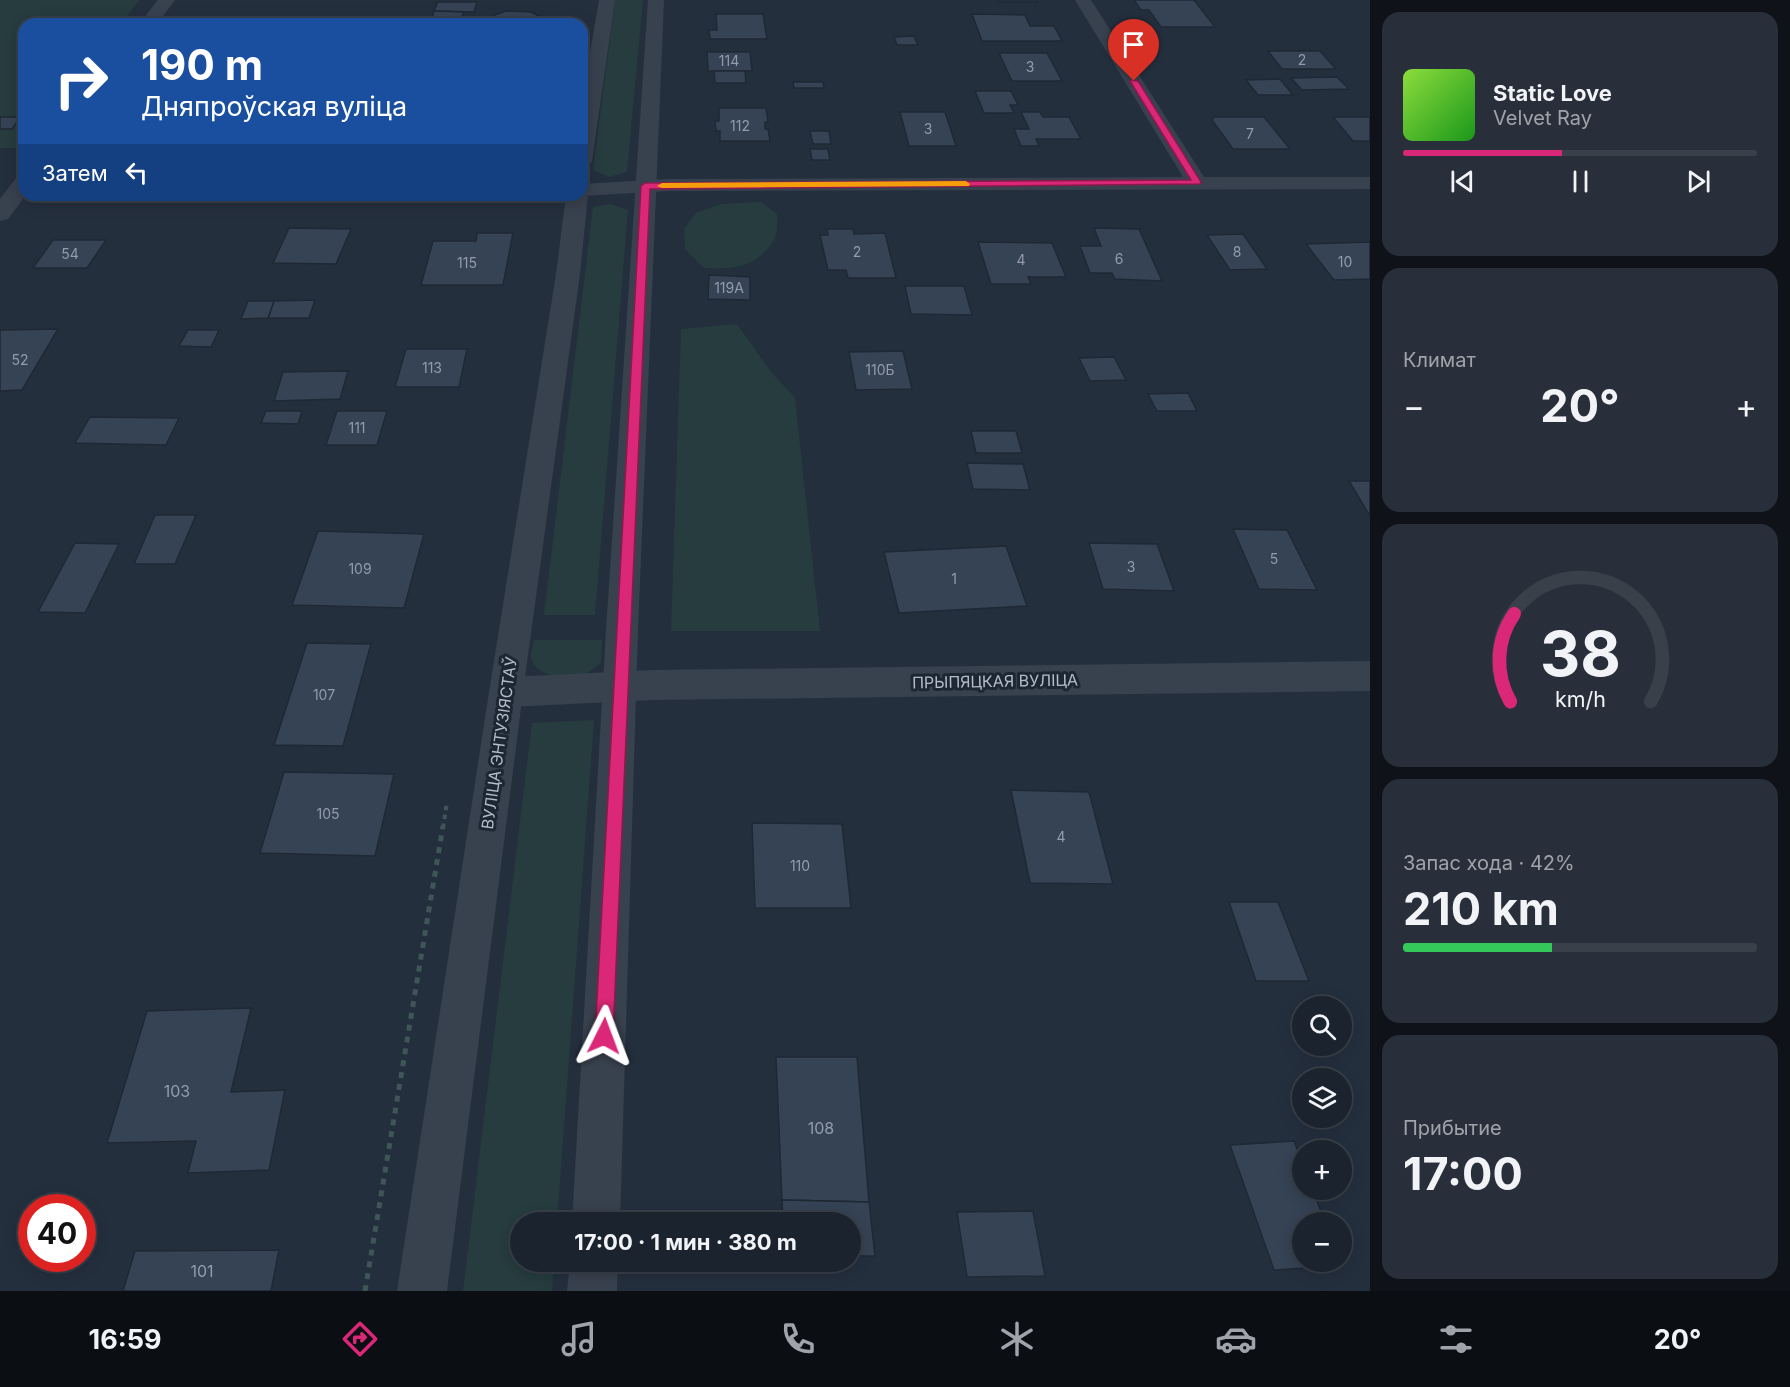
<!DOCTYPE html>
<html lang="ru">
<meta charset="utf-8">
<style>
:root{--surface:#1b232e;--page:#282f3a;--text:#f1f3f6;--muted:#a0a4aa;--line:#39404a;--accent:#db2777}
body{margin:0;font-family:Inter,sans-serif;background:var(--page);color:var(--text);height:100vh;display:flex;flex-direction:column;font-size:22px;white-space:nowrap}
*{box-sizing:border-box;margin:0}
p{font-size:20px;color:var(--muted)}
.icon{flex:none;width:33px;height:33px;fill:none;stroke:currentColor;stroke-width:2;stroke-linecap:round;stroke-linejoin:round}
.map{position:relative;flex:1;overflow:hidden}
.details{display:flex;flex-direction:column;gap:12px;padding:12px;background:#0f1319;width:420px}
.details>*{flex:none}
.top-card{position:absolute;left:18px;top:18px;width:570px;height:183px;border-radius:18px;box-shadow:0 3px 15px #0003,0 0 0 2px var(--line);background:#1a4fa0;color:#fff;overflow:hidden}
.fabs{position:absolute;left:1292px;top:996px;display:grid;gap:12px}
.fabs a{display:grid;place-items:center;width:60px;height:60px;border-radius:50%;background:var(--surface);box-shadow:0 3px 15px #0003,0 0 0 2px var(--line);font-size:30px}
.speed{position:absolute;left:18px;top:1194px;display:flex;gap:12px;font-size:30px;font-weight:700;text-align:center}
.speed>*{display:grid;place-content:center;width:78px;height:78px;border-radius:50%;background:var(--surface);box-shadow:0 3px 15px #0003,0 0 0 2px var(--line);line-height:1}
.speed .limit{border:9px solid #d22;background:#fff;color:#111}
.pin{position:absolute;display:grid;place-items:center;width:51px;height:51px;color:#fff;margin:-62px -26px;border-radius:50% 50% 50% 0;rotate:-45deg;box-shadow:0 0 6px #0007}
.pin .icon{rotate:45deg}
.me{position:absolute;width:66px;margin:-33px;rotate:3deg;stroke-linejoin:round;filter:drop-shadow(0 0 4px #0008)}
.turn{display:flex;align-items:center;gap:21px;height:126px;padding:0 24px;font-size:27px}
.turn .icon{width:78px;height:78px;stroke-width:2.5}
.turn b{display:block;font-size:42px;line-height:51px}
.then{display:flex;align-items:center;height:57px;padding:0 24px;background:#0003;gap:12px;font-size:22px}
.big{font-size:45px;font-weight:700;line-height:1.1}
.details .tile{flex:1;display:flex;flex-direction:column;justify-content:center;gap:9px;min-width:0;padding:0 21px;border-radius:18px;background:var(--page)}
.details .dial{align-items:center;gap:0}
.dial svg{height:156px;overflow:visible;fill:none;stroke:var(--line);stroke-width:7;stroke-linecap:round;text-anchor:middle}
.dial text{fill:var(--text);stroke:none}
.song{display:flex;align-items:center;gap:18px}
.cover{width:72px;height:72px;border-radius:9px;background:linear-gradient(135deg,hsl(90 70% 55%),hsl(120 70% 35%))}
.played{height:6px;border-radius:3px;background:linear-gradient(90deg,var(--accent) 45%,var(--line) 45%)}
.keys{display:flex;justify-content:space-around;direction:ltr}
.heat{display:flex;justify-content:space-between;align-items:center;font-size:33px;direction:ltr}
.charge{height:9px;border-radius:4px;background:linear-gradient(90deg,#34c759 42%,var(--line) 0)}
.trip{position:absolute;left:510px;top:1212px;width:351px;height:60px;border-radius:30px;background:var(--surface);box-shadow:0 3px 15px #0003,0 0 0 2px var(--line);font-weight:700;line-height:60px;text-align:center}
.menu{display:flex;height:96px;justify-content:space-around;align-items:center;background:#0b0e12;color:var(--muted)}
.menu .icon{width:42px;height:42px}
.menu .on{color:var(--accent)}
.menu b{font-size:27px;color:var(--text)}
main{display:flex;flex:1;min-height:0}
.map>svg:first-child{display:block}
.green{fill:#263c3f}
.building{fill:#364354;stroke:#1f2835;stroke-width:1.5}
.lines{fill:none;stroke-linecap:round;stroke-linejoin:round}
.path-far1{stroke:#3f5557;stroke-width:4;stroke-dasharray:4.5 4.5;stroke-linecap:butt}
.path{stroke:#3f5557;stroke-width:5;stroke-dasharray:6 6;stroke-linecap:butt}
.minor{fill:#38414e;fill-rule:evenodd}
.tertiary{fill:#38414e;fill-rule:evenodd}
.route{fill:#db2777;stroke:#8e194d;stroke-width:1.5}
.slow{fill:#f59e0b}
.labels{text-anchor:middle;stroke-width:6;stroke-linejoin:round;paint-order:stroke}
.number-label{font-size:14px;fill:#929caa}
.street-label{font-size:16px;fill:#b4bcc9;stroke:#1d2633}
.near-number-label{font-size:16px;fill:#929caa}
</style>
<main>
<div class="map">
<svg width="1370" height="1291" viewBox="0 0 1370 1291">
<rect width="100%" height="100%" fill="#242f3e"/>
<g class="green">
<path d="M0,0H139L121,24H24V148H0Z"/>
<path d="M615,0H643L627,172L609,177L593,170Z"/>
<path d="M761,202L777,214C777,221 778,232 775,238C759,267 733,270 704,268L685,249L684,229L697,212L722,204Z"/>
<path d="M611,204L628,210L595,615H544L593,207Z"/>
<path d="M737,324L771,372L795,398L820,631H671L681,329Z"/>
<path d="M534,640H602L601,662C594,669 587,674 577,677C563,680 535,675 531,658C530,653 533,645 534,640Z"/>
<path d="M594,720L557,1222H520V1262H554L552,1291H463L532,723Z"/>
</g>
<g class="building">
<path d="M997,0H1037L1038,2H998Z"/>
<path d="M1134,0H1194L1215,27H1161L1149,10H1141Z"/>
<path d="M438,2H477L474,12L434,11Z"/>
<path d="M434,11L464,12L461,18H432Z"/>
<path d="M506,11L531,12L541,17L540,24H492L495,15Z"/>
<path d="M716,14H763L767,39H710L709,30H717Z"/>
<path d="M972,14L1025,15L1030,26H1054L1062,41H982Z"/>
<path d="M481,18H494L492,24H479Z"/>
<path d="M331,19H358L356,24H329Z"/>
<path d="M914,36L918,45H897L894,37Z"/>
<path d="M1268,51H1320L1336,69H1282Z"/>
<path d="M707,52H750L752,71H708Z"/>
<path d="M999,53H1047L1062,81H1012Z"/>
<path d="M714,71H745L746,83H715Z"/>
<path d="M1337,77L1349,89L1302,90L1291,78Z"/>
<path d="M1280,79L1293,95H1258L1246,80Z"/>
<path d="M793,82H823L824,88H794Z"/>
<path d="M975,91H1011L1018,105H1010L1014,113H984Z"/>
<path d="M719,108H766L768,122H765V129H768L770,141H720V131H716L715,121H719Z"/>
<path d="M900,112H945L956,146H909Z"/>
<path d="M1021,112H1040L1043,117H1069L1081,139H1036L1039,146H1021L1014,129H1029Z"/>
<path d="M0,117H21L12,129H0Z"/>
<path d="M1214,117H1264L1290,149H1233L1212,120Z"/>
<path d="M1333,117H1370V141H1353Z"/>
<path d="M810,131H829L831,144H813Z"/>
<path d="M810,149H828L830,160H812Z"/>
<path d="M289,228L351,229L336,264L273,263Z"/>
<path d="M1094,228L1139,229L1162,281L1115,279L1112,273H1090L1080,246H1101Z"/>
<path d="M827,229H853L854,234L885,233L896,278H848L846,270H828L820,235H828Z"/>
<path d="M477,233H513L503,285H421L433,241H476Z"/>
<path d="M1243,234L1267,269L1230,270L1207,235Z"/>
<path d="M53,240H106L87,268H33Z"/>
<path d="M978,242L1052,243L1066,277H1028L1031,284H991Z"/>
<path d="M1370,242V279L1334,280L1306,244Z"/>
<path d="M709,275L750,277V300L708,299Z"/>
<path d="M905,286H964L972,315L911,314Z"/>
<path d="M315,300L309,318H268L274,301Z"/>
<path d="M248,301H274L268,318L241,319Z"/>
<path d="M58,329L22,390L0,391V330Z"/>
<path d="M188,330H219L211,347L179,346Z"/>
<path d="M406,349H467L459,387H395Z"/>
<path d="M903,351L912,389L856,390L849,352Z"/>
<path d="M1114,357L1126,380L1090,381L1079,358Z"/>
<path d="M348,371L340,399L274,401L283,372Z"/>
<path d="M1188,393L1197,411H1157L1148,394Z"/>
<path d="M266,411H302L298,424L261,423Z"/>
<path d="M337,411H387L377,445H326Z"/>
<path d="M90,417L179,418L166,445L75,443Z"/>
<path d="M971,431H1016L1022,453H976Z"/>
<path d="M967,463L1023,464L1030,490L973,489Z"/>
<path d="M1349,481H1370V516Z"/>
<path d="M155,515H196L175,564H134Z"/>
<path d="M1233,529L1287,530L1317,590L1259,589Z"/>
<path d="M318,531L424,534L404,608L292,605Z"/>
<path d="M75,543L119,544L85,613L38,612Z"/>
<path d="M1089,543L1157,544L1174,591L1103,589Z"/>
<path d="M1006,546L1027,606L899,613L884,552Z"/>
<path d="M307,643L371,644L343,746L274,745Z"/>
<path d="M284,772L394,774L375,856L260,853Z"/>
<path d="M1011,790L1089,792L1113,884L1030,883Z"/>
<path d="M752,823L842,824L851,908H755Z"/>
<path d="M1229,902H1278L1309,981H1256Z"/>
<path d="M251,1008L231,1092L285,1090L269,1170L188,1173L196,1141L107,1143L147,1011Z"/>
<path d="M776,1057H857L869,1202L782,1200Z"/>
<path d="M1294,1141L1302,1161V1190H1313L1325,1222H1302V1262H1340L1341,1266L1274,1270L1230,1145Z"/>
<path d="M782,1200L869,1202L875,1256H850V1222H783Z"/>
<path d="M1033,1211L1045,1276L967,1277L957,1212Z"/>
<path d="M279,1250L271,1291H123L135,1251Z"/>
</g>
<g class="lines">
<path class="path-far1" d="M443,828L447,802"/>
<path class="path" d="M365,1291L443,826"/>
<g class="minor">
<path d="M158,0H175L157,24H139Z"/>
<path d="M1075,0H1091L1204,177H1370V189L668,191L582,196L576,195H582V184L668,179L1183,177Z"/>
<path d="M24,177V195H26L8,219L0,221V199L16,178Z"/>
<path d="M1370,661V691L654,700L506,707L494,703L489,692L494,681L506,677L654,670Z"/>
</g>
<g class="tertiary">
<path d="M599,0H615L592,161L589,165L582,167V99Z"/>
<path d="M648,0H664L638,630L620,1222H572L606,630Z"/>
<path d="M582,190L588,195L580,274L523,692L447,1291H397L489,692L556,274L566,195H582Z"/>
<path d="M570,1262H618L617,1291H567Z"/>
</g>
</g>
<path class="route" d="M1131,80L1138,81L1201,182L1200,184L650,189L613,1036L610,1042L604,1045L598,1042L595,1036L641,186L645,183L1191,180L1130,81Z"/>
<path class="slow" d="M966,181L970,184L969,186L662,188L657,186L662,183Z"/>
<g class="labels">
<g class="number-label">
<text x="1302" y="65">2</text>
<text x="729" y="66">114</text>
<text x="1030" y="72">3</text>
<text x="740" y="131">112</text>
<text x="928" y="134">3</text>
<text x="1250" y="139">7</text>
<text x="857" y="257">2</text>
<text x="1237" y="257">8</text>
<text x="70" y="259">54</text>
<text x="1119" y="264">6</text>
<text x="1021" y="265">4</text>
<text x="1345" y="267">10</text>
<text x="467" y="268">115</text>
<text x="729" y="293">119А</text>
<text x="20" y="365">52</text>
<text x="432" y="373">113</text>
<text x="880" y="375">110Б</text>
<text x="357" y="433">111</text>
<text x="1274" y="564">5</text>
<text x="1131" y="572">3</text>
<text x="360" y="574">109</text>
<text x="954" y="584">1</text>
<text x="324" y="700">107</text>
<text x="328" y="819">105</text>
<text x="1061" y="842">4</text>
<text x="800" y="871">110</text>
</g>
<g class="street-label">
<text transform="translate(995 681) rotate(-1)" y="6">ПРЫПЯЦКАЯ ВУЛІЦА</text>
<text transform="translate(499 743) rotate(-82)" y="6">ВУЛІЦА ЭНТУЗІЯСТАЎ</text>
</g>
<g class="near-number-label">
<text x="177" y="1097">103</text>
<text x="821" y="1134">108</text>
<text x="202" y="1277">101</text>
</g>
</g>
</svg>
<div class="fabs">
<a><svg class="icon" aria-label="search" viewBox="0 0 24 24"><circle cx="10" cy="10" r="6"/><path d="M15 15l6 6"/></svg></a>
<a><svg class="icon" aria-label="layers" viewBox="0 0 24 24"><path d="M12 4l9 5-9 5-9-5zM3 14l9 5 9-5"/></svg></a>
<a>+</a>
<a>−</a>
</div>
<div class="speed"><div class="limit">40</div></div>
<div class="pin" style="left:1134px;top:81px;background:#d93025"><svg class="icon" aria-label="arrive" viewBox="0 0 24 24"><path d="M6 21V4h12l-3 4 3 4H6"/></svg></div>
<svg class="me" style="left:604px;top:1036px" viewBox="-20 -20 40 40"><path d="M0-17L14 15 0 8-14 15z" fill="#db2777" stroke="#fff" stroke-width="4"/></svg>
<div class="trip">17:00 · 1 мин · 380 m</div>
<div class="top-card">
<div class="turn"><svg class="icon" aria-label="right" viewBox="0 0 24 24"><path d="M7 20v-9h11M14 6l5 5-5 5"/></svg><div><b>190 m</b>Дняпроўская вуліца</div></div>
<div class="then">Затем<svg class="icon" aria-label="left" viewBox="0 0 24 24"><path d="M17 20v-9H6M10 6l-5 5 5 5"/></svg></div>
</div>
</div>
<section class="details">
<div class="tile">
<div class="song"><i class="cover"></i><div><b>Static Love</b><p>Velvet Ray</p></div></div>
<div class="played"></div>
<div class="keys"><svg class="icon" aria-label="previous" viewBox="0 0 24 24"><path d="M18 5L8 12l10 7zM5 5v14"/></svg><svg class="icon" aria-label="pause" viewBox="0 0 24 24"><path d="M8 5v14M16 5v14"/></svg><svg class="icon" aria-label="next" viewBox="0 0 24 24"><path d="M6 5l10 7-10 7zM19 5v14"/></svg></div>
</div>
<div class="tile"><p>Климат</p>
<div class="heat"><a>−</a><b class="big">20°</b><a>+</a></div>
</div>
<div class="tile dial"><svg viewBox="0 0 100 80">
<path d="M14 69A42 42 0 1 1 86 69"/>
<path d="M14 69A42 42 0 0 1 16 24" stroke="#db2777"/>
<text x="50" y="56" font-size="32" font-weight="700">38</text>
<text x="50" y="72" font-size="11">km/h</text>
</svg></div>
<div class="tile"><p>Запас хода · 42%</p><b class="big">210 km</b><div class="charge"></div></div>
<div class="tile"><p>Прибытие</p><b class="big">17:00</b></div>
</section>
</main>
<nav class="menu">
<b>16:59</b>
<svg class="icon on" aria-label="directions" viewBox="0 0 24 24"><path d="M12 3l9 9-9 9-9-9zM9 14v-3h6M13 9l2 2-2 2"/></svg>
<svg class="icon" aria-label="music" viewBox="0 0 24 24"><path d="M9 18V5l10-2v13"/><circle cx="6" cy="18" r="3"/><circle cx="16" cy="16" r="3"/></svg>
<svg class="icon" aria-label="phone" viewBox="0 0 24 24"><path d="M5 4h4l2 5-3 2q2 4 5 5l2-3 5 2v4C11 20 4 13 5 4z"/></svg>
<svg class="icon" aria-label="climate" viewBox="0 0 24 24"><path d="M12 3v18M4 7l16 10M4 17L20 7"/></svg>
<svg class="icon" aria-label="car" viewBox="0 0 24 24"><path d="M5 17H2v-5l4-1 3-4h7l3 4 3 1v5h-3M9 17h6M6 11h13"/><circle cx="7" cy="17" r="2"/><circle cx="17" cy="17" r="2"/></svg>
<svg class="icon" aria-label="filters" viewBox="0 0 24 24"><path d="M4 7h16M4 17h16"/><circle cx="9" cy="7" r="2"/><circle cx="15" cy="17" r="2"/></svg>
<b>20°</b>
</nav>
